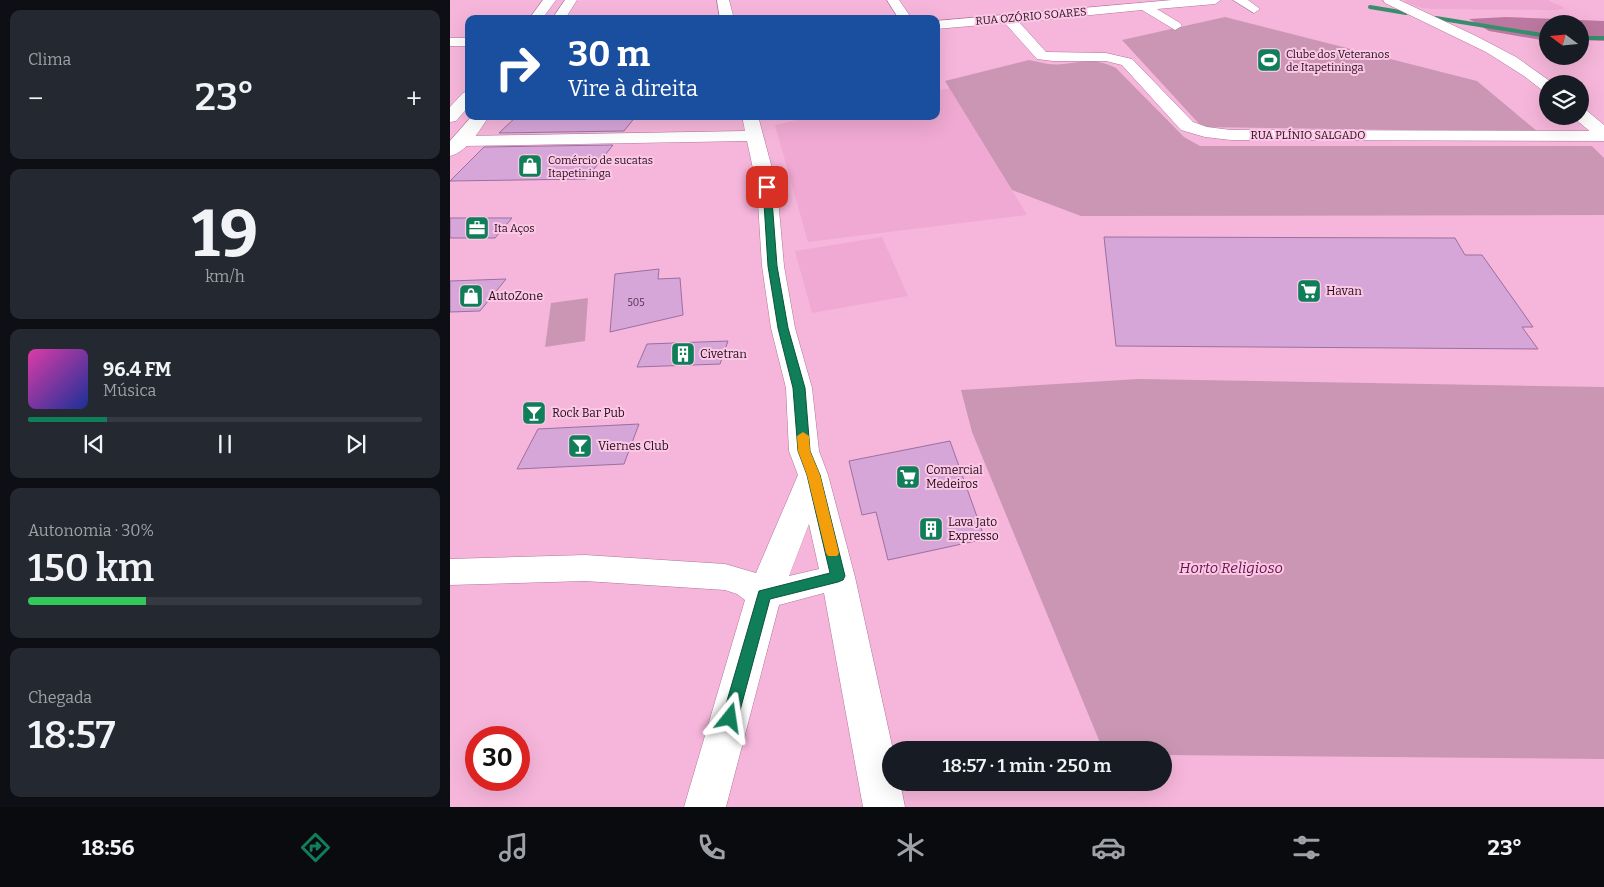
<!DOCTYPE html>
<html lang="pt">
<meta charset="utf-8">
<style>
:root{--surface:#171b24;--page:#242831;--text:#f1f3f6;--muted:#9ea1a6;--line:#363941;--accent:#117e5a}
body{margin:0;font-family:Bitter,serif;background:var(--page);color:var(--text);height:100vh;display:flex;flex-direction:column;font-size:19px;white-space:nowrap}
*{box-sizing:border-box;margin:0}
p{font-size:16px;color:var(--muted)}
.icon{flex:none;width:28px;height:28px;fill:none;stroke:currentColor;stroke-width:2;stroke-linecap:round;stroke-linejoin:round}
.map{position:relative;flex:1;overflow:hidden}
.drawer{display:flex;flex-direction:column;gap:10px;padding:10px;background:#0d0f14;width:450px}
.drawer>*{flex:none}
.banner{position:absolute;left:15px;top:15px;width:475px;height:105px;border-radius:10px;box-shadow:0 5px 20px #0002;background:#1a4fa0;color:#fff;overflow:hidden}
.needle{width:32px;rotate:286deg}
.tools{position:absolute;left:1089px;top:15px;display:grid;gap:10px}
.tools a{display:grid;place-items:center;width:50px;height:50px;border-radius:50%;background:var(--surface);box-shadow:0 5px 20px #0002;font-size:25px}
.speed{position:absolute;left:15px;top:726px;display:flex;gap:10px;font-size:25px;font-weight:700;text-align:center}
.speed>*{display:grid;place-content:center;width:65px;height:65px;border-radius:50%;background:var(--surface);box-shadow:0 5px 20px #0002;line-height:1}
.speed .limit{border:8px solid #d22;background:#fff;color:#111}
.pin{position:absolute;display:grid;place-items:center;width:42px;height:42px;color:#fff;margin:-21px;border-radius:10px;box-shadow:0 2px 8px #0006}
.me{position:absolute;width:55px;margin:-28px;rotate:15deg;stroke-linejoin:round;filter:drop-shadow(0 0 4px #0008)}
.turn{display:flex;align-items:center;gap:18px;height:105px;padding:0 20px;font-size:22px}
.turn .icon{width:65px;height:65px;stroke-width:2.5}
.turn b{display:block;font-size:35px;line-height:42px}
.big{font-size:38px;font-weight:600;line-height:1.1}
.drawer .tile{flex:1;display:flex;flex-direction:column;justify-content:center;gap:8px;min-width:0;padding:0 18px;border-radius:10px;background:var(--page)}
.drawer .dial{align-items:center;gap:0}
.dial b{font-size:65px;line-height:1}
.song{display:flex;align-items:center;gap:15px}
.cover{width:60px;height:60px;border-radius:8px;background:linear-gradient(135deg,hsl(320 70% 55%),hsl(230 70% 35%))}
.played{height:5px;border-radius:2px;background:linear-gradient(90deg,var(--accent) 20%,var(--line) 20%)}
.keys{display:flex;justify-content:space-around;direction:ltr}
.heat{display:flex;justify-content:space-between;align-items:center;font-size:28px;direction:ltr}
.charge{height:8px;border-radius:4px;background:linear-gradient(90deg,#34c759 30%,var(--line) 0)}
.trip{position:absolute;left:432px;top:741px;width:290px;height:50px;border-radius:25px;background:var(--surface);box-shadow:0 5px 20px #0002;font-weight:600;line-height:50px;text-align:center}
.dock{display:flex;height:80px;justify-content:space-around;align-items:center;background:#090b0e;color:var(--muted)}
.dock .icon{width:35px;height:35px}
.dock .current{color:var(--accent)}
.dock b{font-size:22px;color:var(--text)}
main{display:flex;flex:1;min-height:0}
.map>svg:first-child{display:block}
.built{fill:#f0a9d2}
.green{fill:#ca96b4}
.forest{fill:#bc78a0}
.lines{fill:none;stroke-linecap:round;stroke-linejoin:round}
.stream{stroke:#378e6c;stroke-width:4}
.building{fill:#d6a6d9;stroke:#9b6f9f}
.street-casing{stroke:#b07597;stroke-width:1}
.secondary-casing{stroke:#b07597;stroke-width:1}
.primary-casing{stroke:#b07597;stroke-width:1}
.street{fill:#fff;fill-rule:evenodd}
.secondary{fill:#fff;fill-rule:evenodd}
.primary{fill:#fff;fill-rule:evenodd}
.route{fill:#117e5a;stroke:#0b523a}
.slow{fill:#f59e0b}
.labels{text-anchor:middle;stroke-width:4;stroke-linejoin:round;paint-order:stroke}
.number-label{font-size:10px;fill:#4e3249}
.far-street-label{font-size:11px;fill:#210b19;stroke:#fcc8e5}
.far-poi-label{font-size:11px;fill:#210b19;stroke:#fcc8e5;text-anchor:start}
.poi-label{font-size:12px;fill:#210b19;stroke:#fcc8e5;text-anchor:start}
.near-park-label{font-size:15px;font-style:italic;fill:#65134b;stroke:#fcc8e5}
</style>
<main>
<section class="drawer">
<div class="tile"><p>Clima</p>
<div class="heat"><a>−</a><b class="big">23°</b><a>+</a></div>
</div>
<div class="tile dial"><b>19</b><p>km/h</p></div>
<div class="tile">
<div class="song"><i class="cover"></i><div><b>96.4 FM</b><p>Música</p></div></div>
<div class="played"></div>
<div class="keys"><svg class="icon" aria-label="previous" viewBox="0 0 24 24"><path d="M18 5L8 12l10 7zM5 5v14"/></svg><svg class="icon" aria-label="pause" viewBox="0 0 24 24"><path d="M8 5v14M16 5v14"/></svg><svg class="icon" aria-label="next" viewBox="0 0 24 24"><path d="M6 5l10 7-10 7zM19 5v14"/></svg></div>
</div>
<div class="tile"><p>Autonomia · 30%</p><b class="big">150 km</b><div class="charge"></div></div>
<div class="tile"><p>Chegada</p><b class="big">18:57</b></div>
</section>
<div class="map">
<svg width="1154" height="807" viewBox="0 0 1154 807">
<rect width="100%" height="100%" fill="#f6b6db"/>
<g class="built">
<path d="M955,0H1098L1113,7V9L1106,10L983,9L972,8L955,2Z"/>
<path d="M500,88L577,215L358,242L325,125L364,116H486V91Z"/>
<path d="M432,237L458,296L362,313L345,251Z"/>
</g>
<g class="green">
<path d="M775,17L1027,81L1088,132L752,127L672,40Z"/>
<path d="M579,60C585,61 591,63 598,64C625,67 637,54 666,68L734,137L750,146H1142L1154,158V215L631,216L562,190L495,81Z"/>
<path d="M138,298L135,341L95,347L101,303Z"/>
<path d="M688,379L1154,387V759L714,755V750H653L522,432L511,390Z"/>
</g>
<path class="forest" d="M1056,17L1154,21V41L1130,40V24H1098L1097,41L1039,31L1019,19Z"/>
<g class="lines">
<g class="stream">
<path d="M920,7L956,13"/>
<path d="M986,18L1098,36"/>
<path d="M1130,38H1154"/>
</g>
</g>
<g class="building">
<path d="M67,116H186L174,131L49,133Z"/>
<path d="M163,145L136,179L0,181L34,147Z"/>
<path d="M0,218H62L45,238H0Z"/>
<path d="M654,237L1005,238L1015,255H1032L1083,327H1072L1088,349L666,346Z"/>
<path d="M209,269L208,279L230,278L233,315L160,332L165,274Z"/>
<path d="M56,279L30,311L0,312V281Z"/>
<path d="M278,341L270,364L187,367L197,344Z"/>
<path d="M189,424L174,464L67,469L88,429Z"/>
<path d="M500,441L535,539L438,560L426,512L412,515L399,461Z"/>
</g>
<g class="lines">
<defs>
<g id="street">
<path d="M267,0H279L284,19H270Z"/>
<path d="M437,0H449L462,19H449Z"/>
<path d="M722,0H771L765,4L707,9L730,23L732,26L725,30L692,10L569,22L596,52L656,53L682,59L743,122L757,127L781,130L1154,131V141L781,140L755,137L731,130L672,65L656,61H603L587,59L555,23L486,29V21Z"/>
<path d="M783,0H798L810,9L804,13Z"/>
<rect x="0" y="38" width="19" height="8"/>
<path d="M292,116H308L327,187L334,266L345,328L362,388L369,451L378,475L405,577L443,750H441V782H450L455,807H413L374,593L329,605L276,807H234L295,600L287,594L275,590L135,581L0,585V559L135,555L275,564L306,573L348,475L339,451L336,388L321,328L312,266L307,187L297,141L11,146L5,145L2,141L5,137L11,136L295,131ZM359,524L369,569L339,576Z"/>
</g>
<g id="secondary">
<path d="M933,0H949L1026,36L1066,57L1104,84H1098V92L1092,90L1074,76L1036,52L935,3Z"/>
<path d="M1130,109L1136,110L1154,125V139L1148,138L1124,118L1123,116H1130Z"/>
</g>
<g id="primary">
<path d="M93,0H106L92,19H79Z"/>
<path d="M115,0H127L115,19H102Z"/>
<path d="M19,91V106L6,121L0,122V107L13,93Z"/>
<path d="M22,116H39C30,130 17,152 0,156V141Z"/>
</g>
</defs>
<use href="#street" class="street-casing"/>
<use href="#secondary" class="secondary-casing"/>
<use href="#primary" class="primary-casing"/>
<use href="#street" class="street"/>
<use href="#secondary" class="secondary"/>
<use href="#primary" class="primary"/>
</g>
<path class="route" d="M317,184L321,187L327,266L338,328L355,388L360,451L370,475L395,576L393,580L388,582L320,599L288,718L286,724L280,726L274,724L272,718L309,591L380,573L357,475L348,451L343,388L328,328L318,266L313,187Z"/>
<path class="slow" d="M353,432L359,436L360,451L370,475L389,553L387,556H378L376,553L357,475L348,451L347,436Z"/>
<defs>
<symbol id="stadium-square" viewBox="-11 -11 22 22"><rect x="-9" y="-9" width="18" height="18" rx="4" fill="#117e5a" stroke="#fcc8e5"/><path d="M0-5a6.5 5 0 1 0 0 10a6.5 5 0 1 0 0-10ZM-3.5-1.8h7v3.6h-7Z" fill="#fff"/></symbol>
<symbol id="shop-square" viewBox="-11 -11 22 22"><rect x="-9" y="-9" width="18" height="18" rx="4" fill="#117e5a" stroke="#fcc8e5"/><path d="M-5-2.5h2.3a2.7 3.5 0 0 1 5.4 0H5L5.5 6h-11ZM-1.5-2.5h3a1.5 2.3 0 0 0-3 0Z" fill="#fff"/></symbol>
<symbol id="office-square" viewBox="-11 -11 22 22"><rect x="-9" y="-9" width="18" height="18" rx="4" fill="#117e5a" stroke="#fcc8e5"/><path d="M-6-3h4V-5.5h4V-3h4V5H-6ZM-1-4.5V-3h2v-1.5ZM-6 0V1H6V0Z" fill="#fff"/></symbol>
<symbol id="supermarket-square" viewBox="-11 -11 22 22"><rect x="-9" y="-9" width="18" height="18" rx="4" fill="#117e5a" stroke="#fcc8e5"/><path d="M-6-5.5h2.5l.6 2H6L4.5 2H-2.5L-4.4-4H-6ZM-1.5 3.2a1.3 1.3 0 1 0 .1 0ZM3 3.2a1.3 1.3 0 1 0 .1 0Z" fill="#fff"/></symbol>
<symbol id="building-square" viewBox="-11 -11 22 22"><rect x="-9" y="-9" width="18" height="18" rx="4" fill="#117e5a" stroke="#fcc8e5"/><path d="M-4-6H4V6H1V3H-1V6H-4ZM-2.5-4.3h1.7v1.8h-1.7ZM.8-4.3h1.7v1.8H.8ZM-2.5-1h1.7V.8h-1.7ZM.8-1h1.7V.8H.8Z" fill="#fff"/></symbol>
<symbol id="bar-square" viewBox="-11 -11 22 22"><rect x="-9" y="-9" width="18" height="18" rx="4" fill="#117e5a" stroke="#fcc8e5"/><path d="M-6-5H6L.8 .8V4.5H3.5V6h-7V4.5H-.8V.8Z" fill="#fff"/></symbol>
</defs>
<g fill-rule="evenodd">
<use href="#stadium-square" x="805" y="46" width="28" height="28"/>
<use href="#shop-square" x="66" y="152" width="28" height="28"/>
<use href="#office-square" x="13" y="214" width="28" height="28"/>
<use href="#supermarket-square" x="845" y="277" width="28" height="28"/>
<use href="#shop-square" x="7" y="282" width="28" height="28"/>
<use href="#building-square" x="219" y="340" width="28" height="28"/>
<use href="#bar-square" x="70" y="399" width="28" height="28"/>
<use href="#bar-square" x="116" y="432" width="28" height="28"/>
<use href="#supermarket-square" x="444" y="463" width="28" height="28"/>
<use href="#building-square" x="467" y="515" width="28" height="28"/>
</g>
<g class="labels">
<g class="number-label">
<text x="186" y="306">505</text>
</g>
<g class="far-street-label">
<text transform="translate(581 16) rotate(-5)" y="4">RUA OZÓRIO SOARES</text>
<text x="858" y="139">RUA PLÍNIO SALGADO</text>
</g>
<g class="far-poi-label">
<text x="836" y="58">Clube dos Veteranos<tspan x="836" dy="13">de Itapetininga</tspan></text>
<text x="98" y="164">Comércio de sucatas<tspan x="98" dy="13">Itapetininga</tspan></text>
<text x="44" y="232">Ita Aços</text>
</g>
<g class="poi-label">
<text x="876" y="295">Havan</text>
<text x="38" y="300">AutoZone</text>
<text x="250" y="358">Civetran</text>
<text x="102" y="417">Rock Bar Pub</text>
<text x="148" y="450">Viernes Club</text>
<text x="476" y="474">Comercial<tspan x="476" dy="14">Medeiros</tspan></text>
<text x="498" y="526">Lava Jato<tspan x="498" dy="14">Expresso</tspan></text>
</g>
<g class="near-park-label">
<text x="781" y="573">Horto Religioso</text>
</g>
</g>
</svg>
<div class="tools">
<a><svg class="needle" viewBox="-14 -14 28 28"><path d="M0-13l5 13h-10z" fill="#e53935"/><path d="M0 13l5-13h-10z" fill="#9ea1a6"/></svg></a>
<a><svg class="icon" aria-label="layers" viewBox="0 0 24 24"><path d="M12 4l9 5-9 5-9-5zM3 14l9 5 9-5"/></svg></a>
</div>
<div class="speed"><div class="limit">30</div></div>
<div class="pin" style="left:317px;top:187px;background:#d93025"><svg class="icon" aria-label="arrive" viewBox="0 0 24 24"><path d="M6 21V4h12l-3 4 3 4H6"/></svg></div>
<svg class="me" style="left:280px;top:718px" viewBox="-20 -20 40 40"><path d="M0-17L14 15 0 8-14 15z" fill="#117e5a" stroke="#fff" stroke-width="4"/></svg>
<div class="trip">18:57 · 1 min · 250 m</div>
<div class="banner">
<div class="turn"><svg class="icon" aria-label="right" viewBox="0 0 24 24"><path d="M7 20v-9h11M14 6l5 5-5 5"/></svg><div><b>30 m</b>Vire à direita</div></div>
</div>
</div>
</main>
<nav class="dock">
<b>18:56</b>
<svg class="icon current" aria-label="directions" viewBox="0 0 24 24"><path d="M12 3l9 9-9 9-9-9zM9 14v-3h6M13 9l2 2-2 2"/></svg>
<svg class="icon" aria-label="music" viewBox="0 0 24 24"><path d="M9 18V5l10-2v13"/><circle cx="6" cy="18" r="3"/><circle cx="16" cy="16" r="3"/></svg>
<svg class="icon" aria-label="phone" viewBox="0 0 24 24"><path d="M5 4h4l2 5-3 2q2 4 5 5l2-3 5 2v4C11 20 4 13 5 4z"/></svg>
<svg class="icon" aria-label="climate" viewBox="0 0 24 24"><path d="M12 3v18M4 7l16 10M4 17L20 7"/></svg>
<svg class="icon" aria-label="car" viewBox="0 0 24 24"><path d="M5 17H2v-5l4-1 3-4h7l3 4 3 1v5h-3M9 17h6M6 11h13"/><circle cx="7" cy="17" r="2"/><circle cx="17" cy="17" r="2"/></svg>
<svg class="icon" aria-label="filters" viewBox="0 0 24 24"><path d="M4 7h16M4 17h16"/><circle cx="9" cy="7" r="2"/><circle cx="15" cy="17" r="2"/></svg>
<b>23°</b>
</nav>
